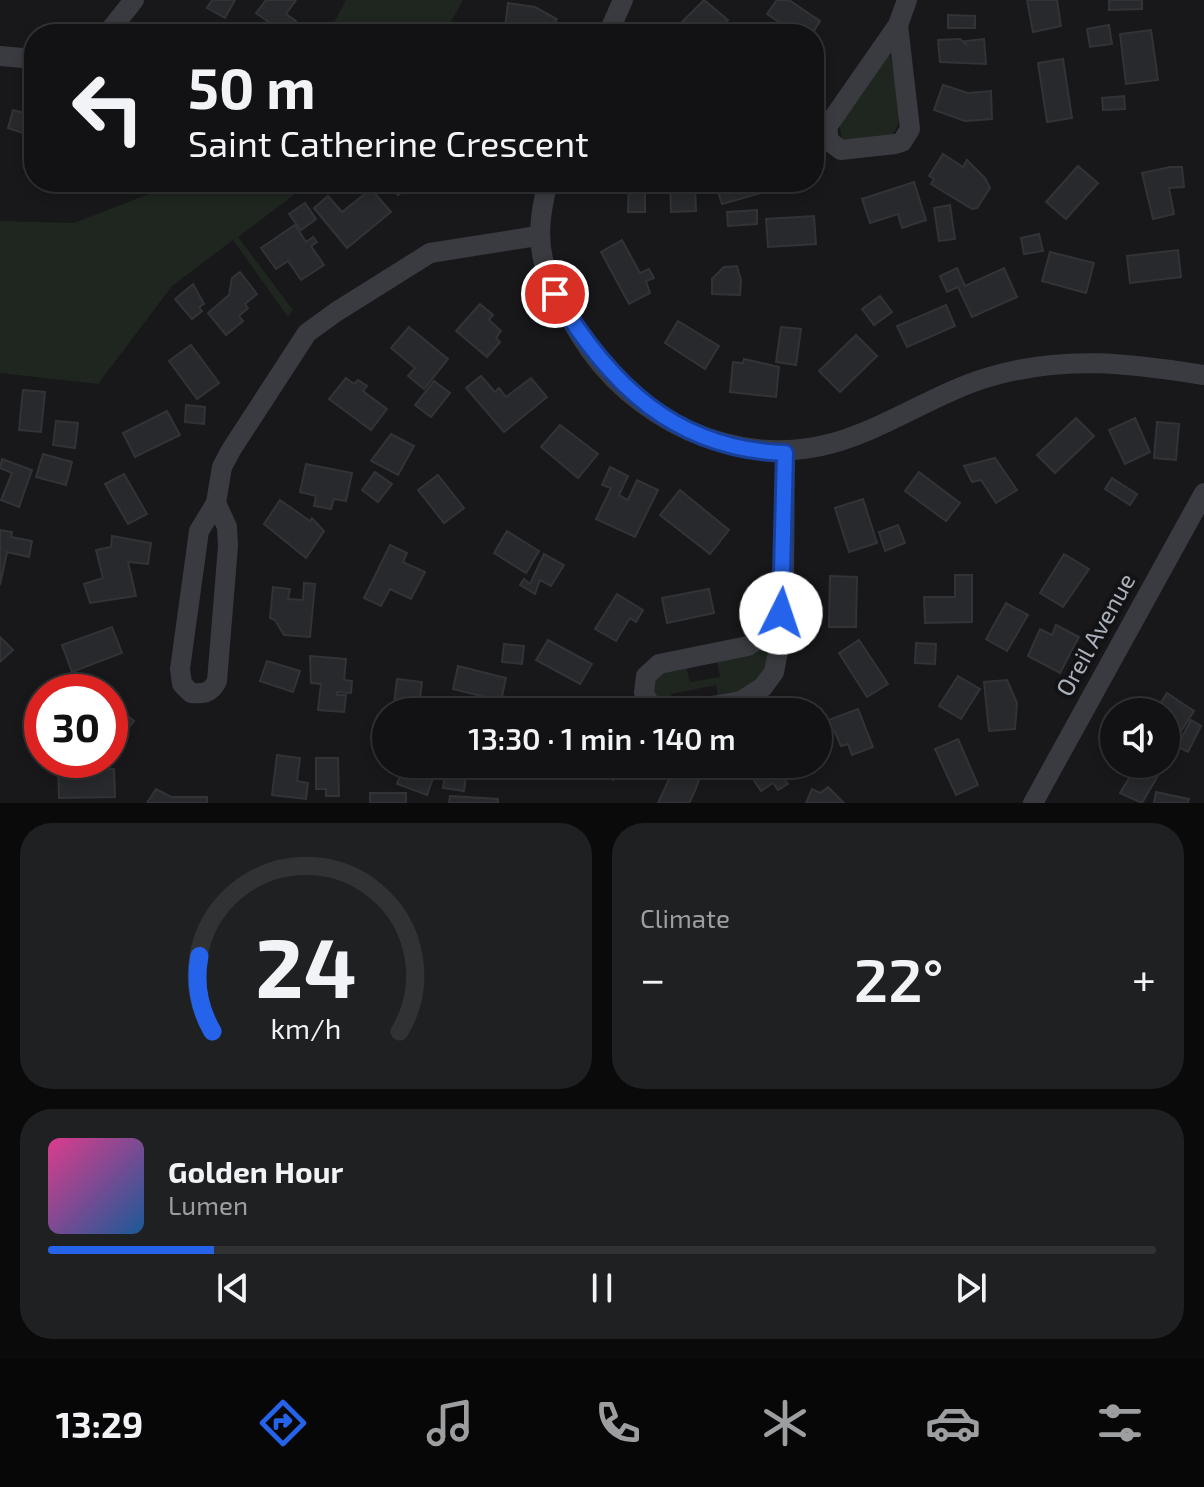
<!DOCTYPE html>
<meta charset="utf-8">
<style>
:root{--surface:#121214;--page:#1f2022;--text:#f1f3f6;--muted:#9c9ea0;--line:#313234;--accent:#2563eb}
body{margin:0;font-family:"Exo 2",sans-serif;background:var(--page);color:var(--text);height:100vh;display:flex;flex-direction:column;font-size:30px;white-space:nowrap}
*{box-sizing:border-box;margin:0}
p{font-size:26px;color:var(--muted)}
.icon{flex:none;width:44px;height:44px;fill:none;stroke:currentColor;stroke-width:2;stroke-linecap:round;stroke-linejoin:round}
.map{position:relative;height:803px;overflow:hidden}
.side{display:flex;flex-direction:column;gap:20px;padding:20px;background:#0a0a0b;flex:1}
.side>*{flex:none}
.hud{position:absolute;left:24px;top:24px;width:800px;height:168px;border-radius:32px;box-shadow:0 4px 12px #0003,0 0 0 2px var(--line);background:#121214;color:var(--text);overflow:hidden}
.tools{position:absolute;left:1100px;top:698px;display:grid;gap:16px}
.tools a{display:grid;place-items:center;width:80px;height:80px;border-radius:50%;background:var(--surface);box-shadow:0 4px 12px #0003,0 0 0 2px var(--line);font-size:40px}
.speed{position:absolute;left:24px;top:674px;display:flex;gap:16px;font-size:40px;font-weight:700;text-align:center}
.speed>*{display:grid;place-content:center;width:104px;height:104px;border-radius:50%;background:var(--surface);box-shadow:0 4px 12px #0003,0 0 0 2px var(--line);line-height:1}
.speed .limit{border:12px solid #d22;background:#fff;color:#111}
.pin{position:absolute;display:grid;place-items:center;width:68px;height:68px;color:#fff;margin:-34px;border:4px solid #fff;border-radius:50%;box-shadow:0 2px 8px #0007}
.me{position:absolute;width:88px;margin:-44px;rotate:4deg;stroke-linejoin:round;filter:drop-shadow(0 0 6px #0008)}
.turn{display:flex;align-items:center;gap:28px;height:168px;padding:0 32px;font-size:36px}
.turn .icon{width:104px;height:104px;stroke-width:2.5}
.turn b{display:block;font-size:56px;line-height:68px}
.big{font-size:60px;font-weight:600;line-height:1.1}
.side .card{flex:1;display:flex;flex-direction:column;justify-content:center;gap:12px;min-width:0;padding:0 28px;border-radius:32px;background:var(--page)}
.side .dial{align-items:center;gap:0}
.dial svg{height:208px;overflow:visible;fill:none;stroke:var(--line);stroke-width:7;stroke-linecap:round;text-anchor:middle}
.dial text{fill:var(--text);stroke:none}
.song{display:flex;align-items:center;gap:24px}
.cover{width:96px;height:96px;border-radius:12px;background:linear-gradient(135deg,hsl(330 70% 55%),hsl(210 70% 35%))}
.played{height:8px;border-radius:4px;background:linear-gradient(90deg,var(--accent) 15%,var(--line) 15%)}
.keys{display:flex;justify-content:space-around;direction:ltr}
.heat{display:flex;justify-content:space-between;align-items:center;font-size:44px;direction:ltr}
.side .tiles{flex:1;display:grid;gap:20px;grid-template-columns:1fr 1fr}
.card:last-child{grid-column:span 2}
.trip{position:absolute;left:372px;top:698px;width:460px;height:80px;border-radius:40px;background:var(--surface);box-shadow:0 4px 12px #0003,0 0 0 2px var(--line);font-weight:600;line-height:80px;text-align:center}
.tab-bar{display:flex;height:128px;justify-content:space-around;align-items:center;background:#070708;color:var(--muted)}
.tab-bar .icon{width:56px;height:56px}
.tab-bar .selected{color:var(--accent)}
.tab-bar b{font-size:36px;color:var(--text)}
.map>svg:first-child{display:block}
.green{fill:#1e261f}
.building{fill:#28292c;stroke:#323337;stroke-width:2}
.lines{fill:none;stroke-linecap:round;stroke-linejoin:round}
.street{stroke:#393b40;stroke-width:20}
.route-casing{stroke:#184099;stroke-width:20}
.route{stroke:#2563eb;stroke-width:14}
.labels{text-anchor:middle;stroke-width:8;stroke-linejoin:round;paint-order:stroke}
.street-label{font-size:24px;fill:#aab1bb;stroke:#131316}
</style>
<div class="map">
<svg width="1204" height="803" viewBox="0 0 1204 803">
<rect width="100%" height="100%" fill="#18181b"/>
<g class="green">
<path d="M346,0H463L444,34H328Z"/>
<path d="M887,54L891,57C895,81 909,118 890,138L842,140L839,122Z"/>
<path d="M180,182H311L238,237L293,310L288,317L233,240L172,286L98,384L0,373V221L74,223Z"/>
<path d="M766,648L773,656C756,682 752,696 718,696L716,685L671,694L672,705L659,703L653,697L655,677L663,671L686,666L690,682L720,677L717,661Z"/>
</g>
<g class="building">
<path d="M212,0H235L225,18L207,8Z"/>
<path d="M266,0H296L286,14L296,21L286,34H262L270,23L256,13Z"/>
<path d="M704,0L728,20L714,34H682L676,28Z"/>
<path d="M777,0H789L820,21L812,34H797L767,14Z"/>
<path d="M1027,0H1057L1061,26L1033,32Z"/>
<path d="M1109,0H1142V9L1109,10Z"/>
<path d="M508,3L535,7L557,19L552,27L566,34H523L522,30L505,28Z"/>
<path d="M948,15L975,16V28H948Z"/>
<path d="M1109,25L1112,44L1090,47L1087,29Z"/>
<path d="M1151,30L1158,80L1126,84L1120,34Z"/>
<path d="M960,39L966,44L965,41L984,39L986,64L940,62L938,40Z"/>
<path d="M1063,59L1072,118L1047,122L1038,63Z"/>
<path d="M943,85L968,93L991,91L992,119L965,121L934,110Z"/>
<path d="M1124,96L1125,109L1103,110L1102,98Z"/>
<path d="M13,110L29,114L23,133L8,128Z"/>
<path d="M943,154L963,167L967,160L985,178L990,188L977,208L972,209L931,184L934,179L929,176Z"/>
<path d="M1078,166L1098,183L1066,219L1046,202Z"/>
<path d="M1170,167H1182L1184,187L1169,188L1174,214L1153,219L1142,173Z"/>
<path d="M389,182H417L398,195Z"/>
<path d="M629,182H665V192H645V212H628Z"/>
<path d="M670,182H695L696,211L671,212Z"/>
<path d="M715,182H789L790,185L722,204Z"/>
<path d="M914,182L926,220L902,228L898,214L870,223L862,199Z"/>
<path d="M371,189L391,212L347,248L314,208L328,196L342,212Z"/>
<path d="M305,203L316,219L301,230L289,214Z"/>
<path d="M950,205L955,239L939,241L934,208Z"/>
<path d="M757,210V224L728,226L727,212Z"/>
<path d="M814,216L816,244L768,247L766,219Z"/>
<path d="M295,225L306,242L313,237L317,242L311,246L324,265L301,280L288,261L276,269L261,248Z"/>
<path d="M1039,234L1043,251L1024,254L1021,238Z"/>
<path d="M622,240L640,273L649,269L654,278L646,281L650,293L629,304L601,252Z"/>
<path d="M1178,250L1181,277L1130,283L1127,256Z"/>
<path d="M1050,252L1094,263L1086,293L1042,281Z"/>
<path d="M737,266L741,280L740,295L712,294V279L724,267Z"/>
<path d="M957,268L965,286L1004,268L1017,297L972,317L958,287L947,292L940,276Z"/>
<path d="M240,272L257,294L245,304L248,308L239,316L243,321L226,335L208,313L229,295L232,278Z"/>
<path d="M193,284L204,304L199,307L202,311L192,319L175,299Z"/>
<path d="M880,296L892,312L874,325L862,309Z"/>
<path d="M480,304L493,315L489,320L501,331L496,338L500,342L487,357L456,331Z"/>
<path d="M946,305L955,326L907,347L897,326Z"/>
<path d="M678,321L719,346L705,369L665,343Z"/>
<path d="M409,327L448,359L424,389L408,376L415,368L391,348Z"/>
<path d="M781,327L801,329L796,365L776,362Z"/>
<path d="M856,335L877,356L840,392L819,371Z"/>
<path d="M191,345L219,383L197,399L169,361Z"/>
<path d="M744,359L779,367L776,397L730,392L733,362L743,363Z"/>
<path d="M481,376L495,392L499,388L506,397L531,378L547,397L504,432L466,388Z"/>
<path d="M346,378L354,384L358,380L367,386L363,391L387,409L371,430L329,399Z"/>
<path d="M434,381L450,393L431,417L415,405Z"/>
<path d="M23,390L45,392L41,432L19,430Z"/>
<path d="M186,405L205,407L204,424L185,422Z"/>
<path d="M167,411L180,435L135,457L123,433Z"/>
<path d="M1076,418L1094,436L1055,473L1037,455Z"/>
<path d="M1135,418L1150,452L1125,464L1109,430Z"/>
<path d="M56,421L78,423L75,448L53,445Z"/>
<path d="M1157,422L1179,424L1176,460L1154,458Z"/>
<path d="M560,425L598,454L578,478L541,447Z"/>
<path d="M391,434L414,446L398,475L371,461Z"/>
<path d="M43,454L72,462L66,485L36,477Z"/>
<path d="M995,458L1017,490L996,503L981,480L972,482L964,466Z"/>
<path d="M2,459L32,470L19,507L1,500L12,473L0,468Z"/>
<path d="M306,464L352,473L346,501L334,499L331,509L314,506L316,496L300,492Z"/>
<path d="M610,467L628,476L619,495L628,500L637,480L658,490L635,537L596,519L611,488L602,485Z"/>
<path d="M375,472L392,484L378,502L362,490Z"/>
<path d="M919,472L960,503L946,521L905,491Z"/>
<path d="M124,474L147,514L128,524L105,484Z"/>
<path d="M438,475L464,508L444,523L418,490Z"/>
<path d="M1112,478L1137,494L1130,505L1105,489Z"/>
<path d="M680,490L729,530L710,554L660,515Z"/>
<path d="M863,499L877,543L849,552L835,508Z"/>
<path d="M280,500L310,521L312,518L324,531L306,558L264,524Z"/>
<path d="M898,525L905,543L885,551L879,532Z"/>
<path d="M0,530L12,532L11,537L32,541L29,557L7,552L0,585Z"/>
<path d="M507,531L539,551L526,573L494,553Z"/>
<path d="M112,536L151,543L148,564L128,562L136,596L90,603L84,584L103,578L96,550L111,547Z"/>
<path d="M390,545L407,553L403,562L425,572L411,599L390,589L381,606L364,598Z"/>
<path d="M544,554L564,565L551,586L540,580L535,594L520,585L524,579L530,584Z"/>
<path d="M1064,554L1089,569L1063,607L1040,593Z"/>
<path d="M955,575H972V622L925,623L924,597H955Z"/>
<path d="M830,576L857,577L856,627H829Z"/>
<path d="M304,583L315,584L310,637L284,635L275,620L270,618L273,587L290,589L288,599L303,600Z"/>
<path d="M709,589L714,613L667,623L662,598Z"/>
<path d="M617,594L643,610L636,622L630,618L616,641L595,629Z"/>
<path d="M1006,603L1028,615L1007,651L986,639Z"/>
<path d="M1056,625L1079,637L1060,673L1028,656L1040,629L1052,635Z"/>
<path d="M112,627L122,653L72,672L62,645Z"/>
<path d="M0,637L13,650L0,662Z"/>
<path d="M548,640L592,664L580,684L536,660Z"/>
<path d="M859,640L888,684L867,697L839,653Z"/>
<path d="M916,643L936,644L935,664L915,663Z"/>
<path d="M504,644L524,646L522,664L502,662Z"/>
<path d="M310,656L346,659L344,680L352,681L351,693L337,692V695H346L344,712L318,710L321,684L311,683Z"/>
<path d="M267,661L300,671L293,692L260,681Z"/>
<path d="M458,666L506,678L501,701L453,689Z"/>
<path d="M958,676L980,689L961,719L939,706Z"/>
<path d="M397,679L422,682L420,697L428,699L426,712H393Z"/>
<path d="M1007,680L1017,703L1015,729L989,731L984,682Z"/>
<path d="M1167,693L1194,711L1172,745L1166,742V717L1170,710L1160,704Z"/>
<path d="M110,702L134,721L117,742L110,737Z"/>
<path d="M858,709L873,747L852,755L848,744L841,746L834,730L827,733L823,722Z"/>
<path d="M1191,720L1201,726L1188,752L1177,746Z"/>
<path d="M958,739L978,785L956,795L935,749Z"/>
<path d="M277,755L300,758L297,781L308,783L306,799L272,795Z"/>
<path d="M316,758H338L339,796H326V789H316Z"/>
<path d="M58,760H74V770L114,769L115,797L59,798Z"/>
<path d="M404,764L434,775L427,795L397,784Z"/>
<path d="M467,764H492L491,778L466,775Z"/>
<path d="M592,764H625L613,780Z"/>
<path d="M676,764H691L703,770L694,793L689,803H658Z"/>
<path d="M743,764H770L772,768L787,764L792,771L783,777L788,784L778,790L773,783L761,791Z"/>
<path d="M1158,764L1163,767L1142,803L1120,793L1134,770L1127,764Z"/>
<path d="M445,774L466,777L464,791L443,788Z"/>
<path d="M828,787L844,803H806L812,789L820,793Z"/>
<path d="M156,789L171,797H207V803H147Z"/>
<path d="M1156,792L1189,799L1188,803H1154Z"/>
<rect x="370" y="793" width="36" height="10"/>
<path d="M450,796L498,799V803H449Z"/>
</g>
<g class="lines">
<g class="street">
<path d="M898,25L910,129L902,142L895,144L841,150L829,141L827,127L898,25L907,0"/>
<path d="M107,34L134,0"/>
<path d="M608,34L623,0"/>
<path d="M0,56L34,59"/>
<path d="M548,182C530,251 544,276 580,335C631,420 737,470 833,443C887,428 935,393 989,377C1064,355 1128,363 1204,375"/>
<path d="M216,503L227,527L228,546L217,681C211,693 204,694 191,693L182,684L180,669L199,531L216,503L222,467L231,450L307,333L336,312L430,253L537,236"/>
<path d="M661,712L651,706L644,693L646,676L659,664L748,646L777,627"/>
<path d="M677,712L741,701L763,687L774,672L779,647L777,627L784,582L785,453"/>
<path d="M1033,803L1204,493"/>
</g>
</g>
<g class="lines">
<defs>
<path id="route" d="M555,294C609,384 674,449 785,453L781,613"/>
</defs>
<use href="#route" class="route-casing"/>
<use href="#route" class="route"/>
</g>
<g class="labels">
<g class="street-label">
<text transform="translate(1096 635) rotate(-61)" y="8">Oreil Avenue</text>
</g>
</g>
</svg>
<div class="tools">
<a><svg class="icon" aria-label="sound" viewBox="0 0 24 24"><path d="M4 9h4l5-4v14l-5-4H4zM17 9q2 3 0 6"/></svg></a>
</div>
<div class="speed"><div class="limit">30</div></div>
<div class="pin" style="left:555px;top:294px;background:#d93025"><svg class="icon" aria-label="arrive" viewBox="0 0 24 24"><path d="M6 21V4h12l-3 4 3 4H6"/></svg></div>
<svg class="me" style="left:781px;top:613px" viewBox="-20 -20 40 40"><circle r="19" fill="#fff"/><path d="M0-13L10 11 0 6-10 11z" fill="#2563eb"/></svg>
<div class="trip">13:30 · 1 min · 140 m</div>
<div class="hud">
<div class="turn"><svg class="icon" aria-label="left" viewBox="0 0 24 24"><path d="M17 20v-9H6M10 6l-5 5 5 5"/></svg><div><b>50 m</b>Saint Catherine Crescent</div></div>
</div>
</div>
<section class="side">
<div class="tiles">
<div class="card dial"><svg viewBox="0 0 100 80">
<path d="M14 69A42 42 0 1 1 86 69"/>
<path d="M14 69A42 42 0 0 1 9 40" stroke="#2563eb"/>
<text x="50" y="56" font-size="32" font-weight="700">24</text>
<text x="50" y="72" font-size="11">km/h</text>
</svg></div>
<div class="card"><p>Climate</p>
<div class="heat"><a>−</a><b class="big">22°</b><a>+</a></div>
</div>
<div class="card">
<div class="song"><i class="cover"></i><div><b>Golden Hour</b><p>Lumen</p></div></div>
<div class="played"></div>
<div class="keys"><svg class="icon" aria-label="previous" viewBox="0 0 24 24"><path d="M18 5L8 12l10 7zM5 5v14"/></svg><svg class="icon" aria-label="pause" viewBox="0 0 24 24"><path d="M8 5v14M16 5v14"/></svg><svg class="icon" aria-label="next" viewBox="0 0 24 24"><path d="M6 5l10 7-10 7zM19 5v14"/></svg></div>
</div>
</div>
</section>
<nav class="tab-bar">
<b>13:29</b>
<svg class="icon selected" aria-label="directions" viewBox="0 0 24 24"><path d="M12 3l9 9-9 9-9-9zM9 14v-3h6M13 9l2 2-2 2"/></svg>
<svg class="icon" aria-label="music" viewBox="0 0 24 24"><path d="M9 18V5l10-2v13"/><circle cx="6" cy="18" r="3"/><circle cx="16" cy="16" r="3"/></svg>
<svg class="icon" aria-label="phone" viewBox="0 0 24 24"><path d="M5 4h4l2 5-3 2q2 4 5 5l2-3 5 2v4C11 20 4 13 5 4z"/></svg>
<svg class="icon" aria-label="climate" viewBox="0 0 24 24"><path d="M12 3v18M4 7l16 10M4 17L20 7"/></svg>
<svg class="icon" aria-label="car" viewBox="0 0 24 24"><path d="M5 17H2v-5l4-1 3-4h7l3 4 3 1v5h-3M9 17h6M6 11h13"/><circle cx="7" cy="17" r="2"/><circle cx="17" cy="17" r="2"/></svg>
<svg class="icon" aria-label="filters" viewBox="0 0 24 24"><path d="M4 7h16M4 17h16"/><circle cx="9" cy="7" r="2"/><circle cx="15" cy="17" r="2"/></svg>
</nav>
